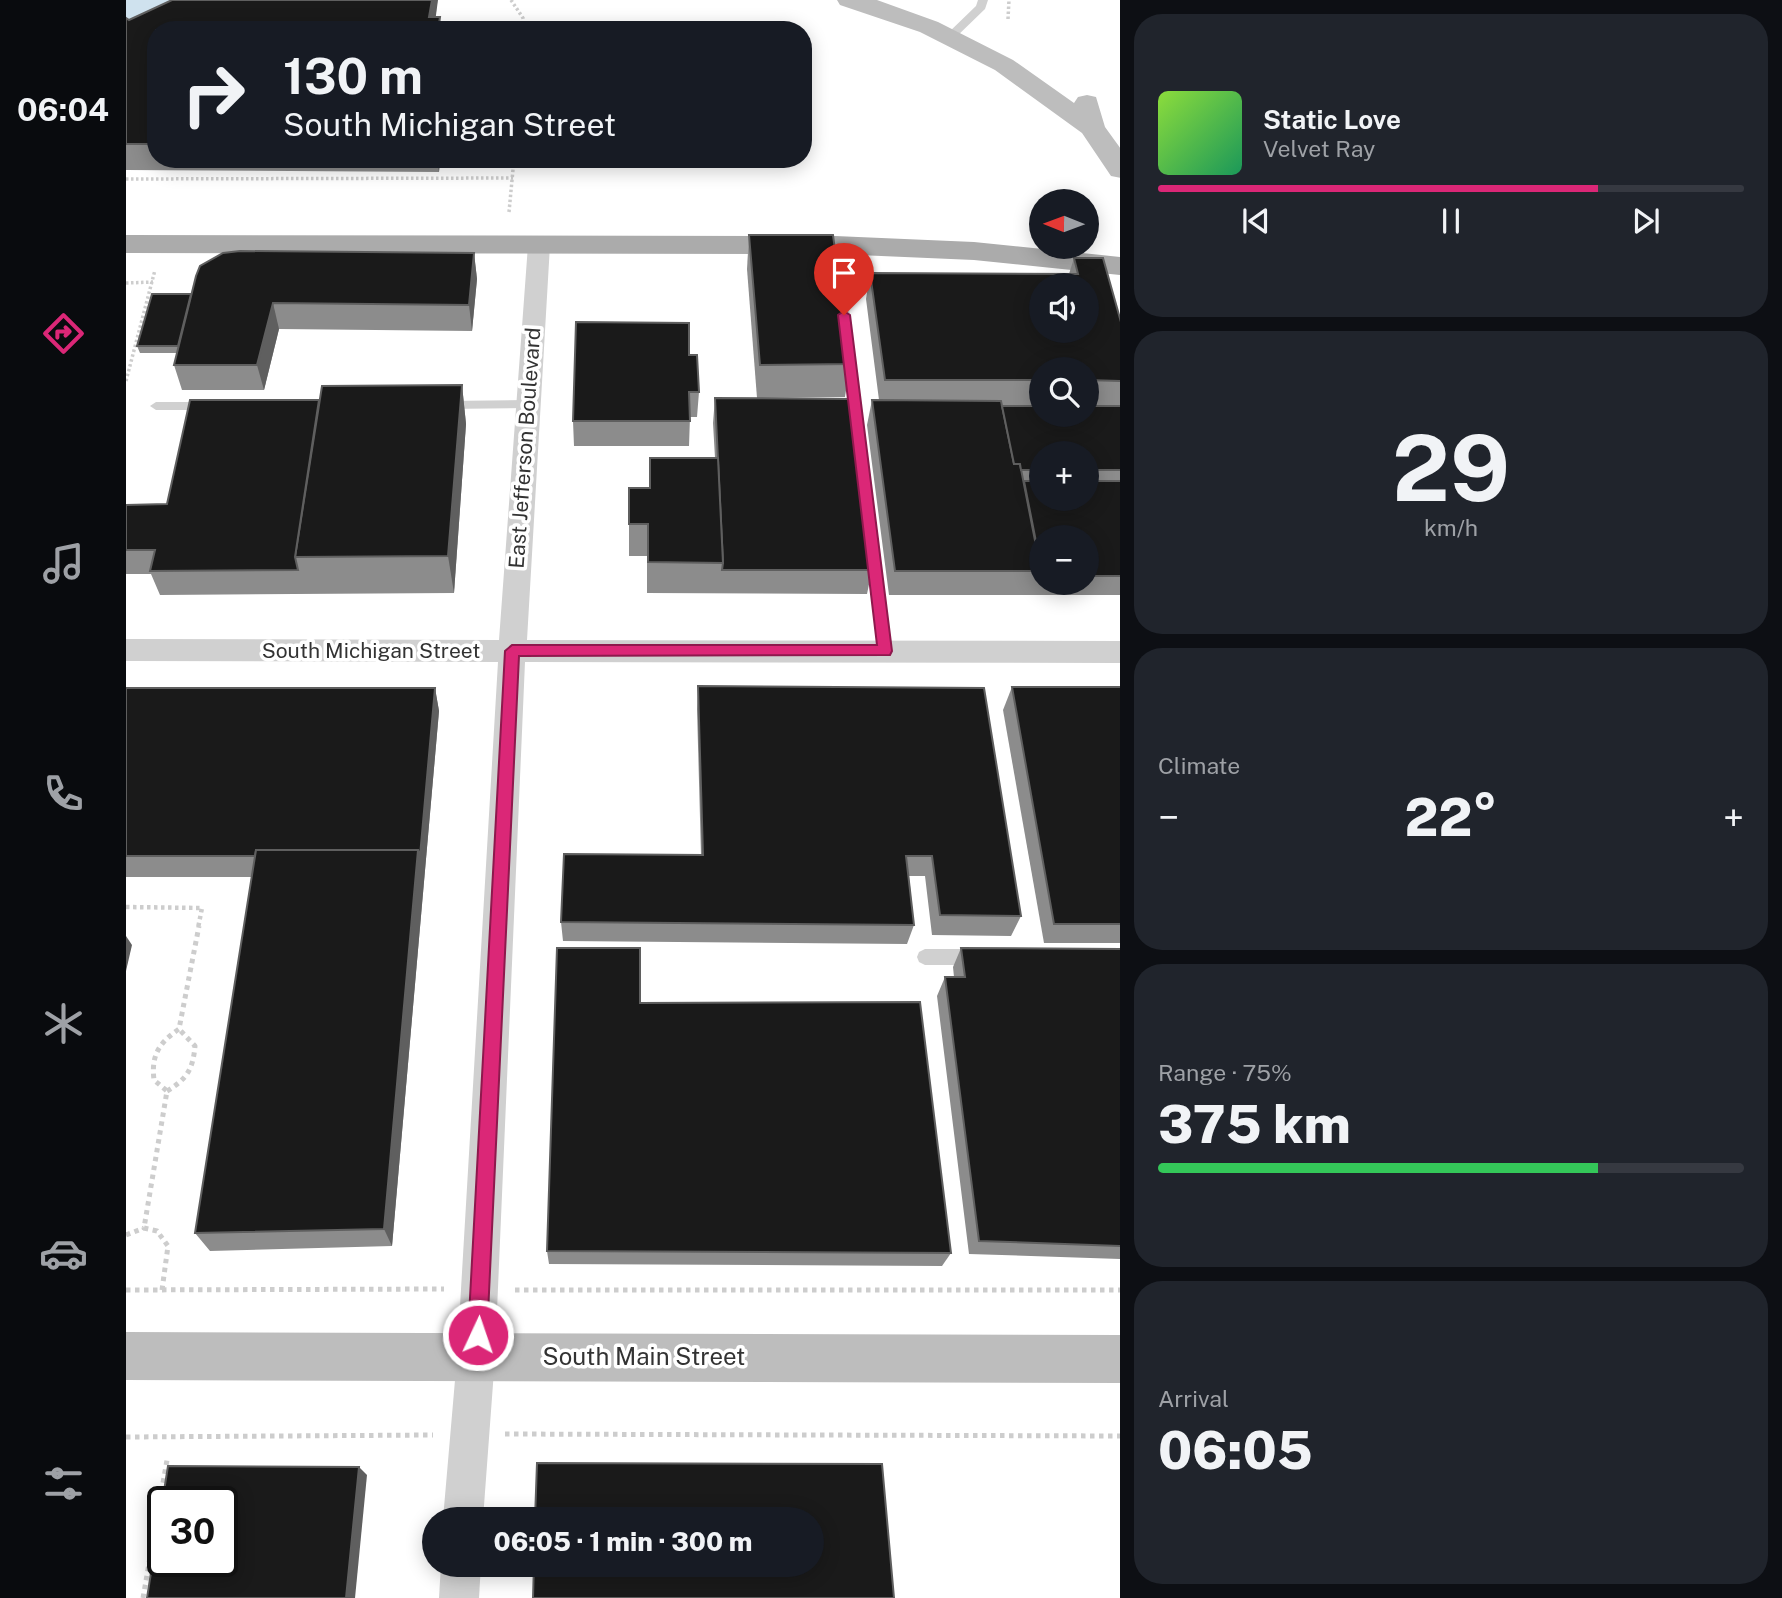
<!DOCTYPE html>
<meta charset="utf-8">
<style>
:root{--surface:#171b24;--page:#20242c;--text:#f1f3f6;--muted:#9ea1a6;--line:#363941;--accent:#db2777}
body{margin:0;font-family:"Public Sans",sans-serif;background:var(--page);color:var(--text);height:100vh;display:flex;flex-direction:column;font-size:26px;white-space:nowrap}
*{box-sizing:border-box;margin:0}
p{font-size:23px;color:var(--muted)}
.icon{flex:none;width:38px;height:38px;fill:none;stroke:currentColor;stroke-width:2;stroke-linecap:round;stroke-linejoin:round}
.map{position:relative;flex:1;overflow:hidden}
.side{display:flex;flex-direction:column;gap:14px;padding:14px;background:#0d0f14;width:662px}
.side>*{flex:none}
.banner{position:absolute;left:21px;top:21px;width:665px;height:147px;border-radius:28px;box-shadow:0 4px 18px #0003;background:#171b24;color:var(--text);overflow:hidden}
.needle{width:46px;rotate:271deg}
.fabs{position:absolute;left:903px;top:189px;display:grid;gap:14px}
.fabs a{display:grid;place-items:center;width:70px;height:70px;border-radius:50%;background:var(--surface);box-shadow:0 4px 18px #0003;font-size:35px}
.speed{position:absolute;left:21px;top:1486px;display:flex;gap:14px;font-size:35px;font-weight:700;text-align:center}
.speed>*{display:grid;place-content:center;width:91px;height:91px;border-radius:50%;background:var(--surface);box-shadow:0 4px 18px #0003;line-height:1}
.speed .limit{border:4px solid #111;border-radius:10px;background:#fff;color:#111}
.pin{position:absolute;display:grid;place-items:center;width:60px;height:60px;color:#fff;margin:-72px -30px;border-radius:50% 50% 50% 0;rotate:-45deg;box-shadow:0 0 7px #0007}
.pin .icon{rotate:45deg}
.me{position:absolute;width:77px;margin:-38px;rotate:3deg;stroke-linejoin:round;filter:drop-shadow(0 0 5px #0008)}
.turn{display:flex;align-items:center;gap:24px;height:147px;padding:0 21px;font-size:32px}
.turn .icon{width:91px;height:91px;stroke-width:2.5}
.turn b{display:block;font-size:49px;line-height:60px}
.big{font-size:52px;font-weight:800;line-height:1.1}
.side .widget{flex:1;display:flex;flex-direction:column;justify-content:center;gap:10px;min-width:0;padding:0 24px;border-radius:28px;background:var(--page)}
.side .dial{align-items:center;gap:0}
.dial b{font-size:91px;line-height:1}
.song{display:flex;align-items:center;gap:21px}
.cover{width:84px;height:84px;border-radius:10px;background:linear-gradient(135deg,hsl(90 70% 55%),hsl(150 70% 35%))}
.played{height:7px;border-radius:4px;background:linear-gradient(90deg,var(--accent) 75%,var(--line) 75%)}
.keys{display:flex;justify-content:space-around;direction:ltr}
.heat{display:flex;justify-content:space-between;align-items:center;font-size:38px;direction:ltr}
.charge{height:10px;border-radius:5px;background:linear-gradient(90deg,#34c759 75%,var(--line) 0)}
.trip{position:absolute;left:296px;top:1507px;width:402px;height:70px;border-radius:35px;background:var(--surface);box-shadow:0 4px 18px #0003;font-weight:800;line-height:70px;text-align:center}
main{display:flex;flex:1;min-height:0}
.dock{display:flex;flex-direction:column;width:126px;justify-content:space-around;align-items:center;background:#090b0e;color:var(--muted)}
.dock .icon{width:49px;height:49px}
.dock .selected{color:var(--accent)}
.dock b{font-size:32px;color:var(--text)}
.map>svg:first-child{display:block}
.water{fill:#cfe2ee}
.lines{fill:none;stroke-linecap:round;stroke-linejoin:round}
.path-far2{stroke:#cdcdcd;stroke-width:3.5;stroke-dasharray:2.5 2.5;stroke-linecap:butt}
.path-far1{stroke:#cdcdcd;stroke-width:4.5;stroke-dasharray:3.5 3.5;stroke-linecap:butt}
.path{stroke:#cdcdcd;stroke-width:5;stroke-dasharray:4.5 4.5;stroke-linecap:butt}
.lane{fill:#d0d0d0;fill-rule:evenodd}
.street{fill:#d0d0d0;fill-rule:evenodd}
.secondary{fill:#bdbdbd;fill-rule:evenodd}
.primary{fill:#ababab;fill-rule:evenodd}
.wall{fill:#8c8c8c;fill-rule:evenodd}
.shaded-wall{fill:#5f5f5f}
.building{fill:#1a1a1a;stroke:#5f5f5f;stroke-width:2;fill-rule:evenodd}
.route{fill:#db2777;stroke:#8e194d;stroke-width:2}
.labels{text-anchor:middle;stroke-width:7;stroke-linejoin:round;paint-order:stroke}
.street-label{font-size:21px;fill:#333;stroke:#fff}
.near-street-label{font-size:24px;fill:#333;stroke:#fff}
</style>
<main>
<nav class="dock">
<b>06:04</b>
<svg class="icon selected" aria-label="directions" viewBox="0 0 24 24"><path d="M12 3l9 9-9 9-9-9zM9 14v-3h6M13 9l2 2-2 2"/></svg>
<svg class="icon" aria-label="music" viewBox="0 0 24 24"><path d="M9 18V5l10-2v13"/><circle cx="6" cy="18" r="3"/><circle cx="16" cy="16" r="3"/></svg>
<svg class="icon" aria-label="phone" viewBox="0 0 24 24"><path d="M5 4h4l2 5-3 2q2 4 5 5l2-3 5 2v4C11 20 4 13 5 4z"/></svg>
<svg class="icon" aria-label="climate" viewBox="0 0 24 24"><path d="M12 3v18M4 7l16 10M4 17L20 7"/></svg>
<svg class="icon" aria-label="car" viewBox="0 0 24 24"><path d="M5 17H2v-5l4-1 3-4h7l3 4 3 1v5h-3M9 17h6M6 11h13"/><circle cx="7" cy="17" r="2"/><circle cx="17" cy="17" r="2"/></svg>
<svg class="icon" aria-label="filters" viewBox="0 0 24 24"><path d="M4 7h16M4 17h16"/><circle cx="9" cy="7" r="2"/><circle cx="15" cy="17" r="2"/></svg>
</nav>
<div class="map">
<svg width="995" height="1598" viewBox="0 0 995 1598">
<rect width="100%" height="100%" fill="#fff"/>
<path class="water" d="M0,0H86L0,38Z"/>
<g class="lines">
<g class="path-far2">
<path d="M385,0L397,18L399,30"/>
<path d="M882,19L883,0"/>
<path d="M0,179L387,178"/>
<path d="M383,212L388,159"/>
<path d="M0,283L27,282"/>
<path d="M0,381L29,270"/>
</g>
<path class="path-far1" d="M0,907L76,908L72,928"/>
<g class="path">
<path d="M41,1091C61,1079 67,1069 69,1046L53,1029"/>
<path d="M0,1235L18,1228"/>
<path d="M0,1290L318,1289"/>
<path d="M36,1290L42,1246L31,1231L18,1228L41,1091L28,1080C25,1055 33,1043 53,1029L73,926"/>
<path d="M389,1290H995"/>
<path d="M379,1434L995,1436"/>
<path d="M0,1437L307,1435"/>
<path d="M17,1598L41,1460"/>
</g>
<g class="lane">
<path d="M852,0H862L859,9L828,39H820V35L850,6Z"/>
<path d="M709,241L715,245L766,651L759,657L752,651L703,245Z"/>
<path d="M401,400L407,404L401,408L319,409L313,405L319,401Z"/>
<path d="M30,402H83L89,406L83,410H30L24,406Z"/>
<path d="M799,949H852L858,952L860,957L858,962L852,965H799L793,962L791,957L793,952Z"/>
</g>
<g class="street">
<path d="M413,238L421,240L424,245L401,640L995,641V663L399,662L369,1357L357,1519H317L331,1357L372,662L0,661V639L373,640L402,245L405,240Z"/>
<path d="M315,1564H355L353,1598H313Z"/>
</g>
<g class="secondary">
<path d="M711,0H751L812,22L887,60L948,103L952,97L961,95L970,97L979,127L995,149V178L985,176L956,133L869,70L794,32L714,5Z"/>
<path d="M0,1332L995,1335V1383L0,1380Z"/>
</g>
<path class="primary" d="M0,235L709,236L848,242L995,257V275L848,260L709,254L0,253Z"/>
</g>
<g class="wall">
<path d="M314,17L315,30H30V159H314L313,172L0,170V18L3,20Z"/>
<path d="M623,235L724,364L719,397L631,398L621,269Z"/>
<path d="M348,253L351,279L346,331L153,329L138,390H56L48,365L51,353H14L11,346L65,294Z"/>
<path d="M948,258L995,322V595H763L741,425L746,400H753L740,299L744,273L943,274ZM915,369H961V406H915ZM915,453H961V499H915ZM915,537H961V583H915Z"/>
<path d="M563,355L573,392L571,417H564L563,446H448L447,421Z"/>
<path d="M336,385L340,424L328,593L34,595L25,574H0V505L41,504L193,400Z"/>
<path d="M589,398L746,570L741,594L521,593V556H503V488H523L524,458H589L587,423Z"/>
<path d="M572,686L895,916L885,936L806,935L799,876H783L788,925L781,944L437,941L435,922L575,855L571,709Z"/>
<path d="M886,687H995V943H918L877,710Z"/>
<path d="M0,688H309L313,711L266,1246L84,1251L69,1233L126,877H0Z"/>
<path d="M835,948L995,949V1259L843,1254L811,996L819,977H828L827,967Z"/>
<path d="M514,1003L825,1253L816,1266L423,1264L421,1251Z"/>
</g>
<g class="shaded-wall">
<path d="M306,0H312L308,30L303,17Z"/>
<path d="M311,159H314L313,172Z"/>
<path d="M348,253L351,279L346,331L343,305Z"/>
<path d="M147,303L153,329L138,390L131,365Z"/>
<path d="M336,385L340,424L328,593L322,556Z"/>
<path d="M309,688L313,711L266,1246L258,1229L292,850Z"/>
<path d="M0,936L6,945L0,971Z"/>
<path d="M233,1467L241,1475L229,1598H220Z"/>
</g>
<g class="building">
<path d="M46,0H306L303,17H314L312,30H30V144H0V18L3,20Z"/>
<path d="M623,235H707L724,364L634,365Z"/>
<path d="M114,251L348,253L343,305L147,303L131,365H48L70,276L74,266L97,253Z"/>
<path d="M948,258H977L995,322V381L961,380V369H915V380H759L744,273L952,274ZM915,285H961V331H915Z"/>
<path d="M26,294H65L52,346H11Z"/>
<path d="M450,322L563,323V355H571L573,392H563L564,421H447Z"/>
<path d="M336,385L322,556L169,557L196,386Z"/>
<path d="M589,398L726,399L746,570H596L597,563Z"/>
<path d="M64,400H193L169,557L172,570L24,571L29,550H0V505L41,504Z"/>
<path d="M746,400L875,401L888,464H894L915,571H769Z"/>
<path d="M876,406H915V415H961V406H995V470H961V453H915V470H895L894,464H888Z"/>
<path d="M524,458H592L597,563L522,562V524H503V488H524Z"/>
<path d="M898,481H915V499H961V481H995V576H961V537H915V567Z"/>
<path d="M572,686L858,688L895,916L814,915L806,856H780L788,925L435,922L438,854L577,855Z"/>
<path d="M886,687H995V924H928Z"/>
<path d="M0,688H309L294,856L292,850H130L129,856H0Z"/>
<path d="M130,850H292L258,1229L69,1233Z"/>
<path d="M431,948H514V1003L794,1002L825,1253L421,1251Z"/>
<path d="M835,948L995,949V1246L853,1241L819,977H839Z"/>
<path d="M411,1463L756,1464L768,1598H407L408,1564H686V1519H409Z"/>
<path d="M42,1466L233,1467L220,1598H21ZM37,1502H96V1561H37Z"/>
</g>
<path class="route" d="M718,311L724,315L766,651L764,655L393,656L361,1335L359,1342L352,1344L345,1342L342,1335L379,651L386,645H751L712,315Z"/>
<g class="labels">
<g class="street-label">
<text transform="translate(399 448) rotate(-86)" y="7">East Jefferson Boulevard</text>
<text x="245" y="658">South Michigan Street</text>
</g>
<g class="near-street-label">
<text x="518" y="1365">South Main Street</text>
</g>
</g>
</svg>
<div class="fabs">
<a><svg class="needle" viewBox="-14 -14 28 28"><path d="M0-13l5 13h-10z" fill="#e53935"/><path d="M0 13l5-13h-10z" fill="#9ea1a6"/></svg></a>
<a><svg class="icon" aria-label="sound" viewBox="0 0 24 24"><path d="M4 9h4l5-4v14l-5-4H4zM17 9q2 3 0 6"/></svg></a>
<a><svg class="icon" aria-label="search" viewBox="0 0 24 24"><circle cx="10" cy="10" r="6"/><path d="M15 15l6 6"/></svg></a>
<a>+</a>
<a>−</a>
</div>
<div class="speed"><div class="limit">30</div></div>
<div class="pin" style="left:718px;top:315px;background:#d93025"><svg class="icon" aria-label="arrive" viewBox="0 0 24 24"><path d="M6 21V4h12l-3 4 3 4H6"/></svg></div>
<svg class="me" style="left:352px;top:1335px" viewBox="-20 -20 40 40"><circle r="17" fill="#db2777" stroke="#fff" stroke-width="3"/><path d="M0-11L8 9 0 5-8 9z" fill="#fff"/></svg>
<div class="trip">06:05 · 1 min · 300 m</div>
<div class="banner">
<div class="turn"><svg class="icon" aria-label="right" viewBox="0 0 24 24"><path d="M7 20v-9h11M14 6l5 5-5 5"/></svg><div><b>130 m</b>South Michigan Street</div></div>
</div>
</div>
<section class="side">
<div class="widget">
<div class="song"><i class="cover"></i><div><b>Static Love</b><p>Velvet Ray</p></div></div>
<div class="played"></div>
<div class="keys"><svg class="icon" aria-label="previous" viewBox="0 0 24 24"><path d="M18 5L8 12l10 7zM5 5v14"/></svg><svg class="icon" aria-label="pause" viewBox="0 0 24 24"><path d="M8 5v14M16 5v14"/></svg><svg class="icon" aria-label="next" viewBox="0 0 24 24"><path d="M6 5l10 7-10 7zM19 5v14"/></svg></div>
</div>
<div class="widget dial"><b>29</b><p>km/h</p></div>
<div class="widget"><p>Climate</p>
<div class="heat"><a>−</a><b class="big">22°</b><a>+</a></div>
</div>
<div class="widget"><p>Range · 75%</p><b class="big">375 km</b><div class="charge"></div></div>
<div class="widget"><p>Arrival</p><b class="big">06:05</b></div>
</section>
</main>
